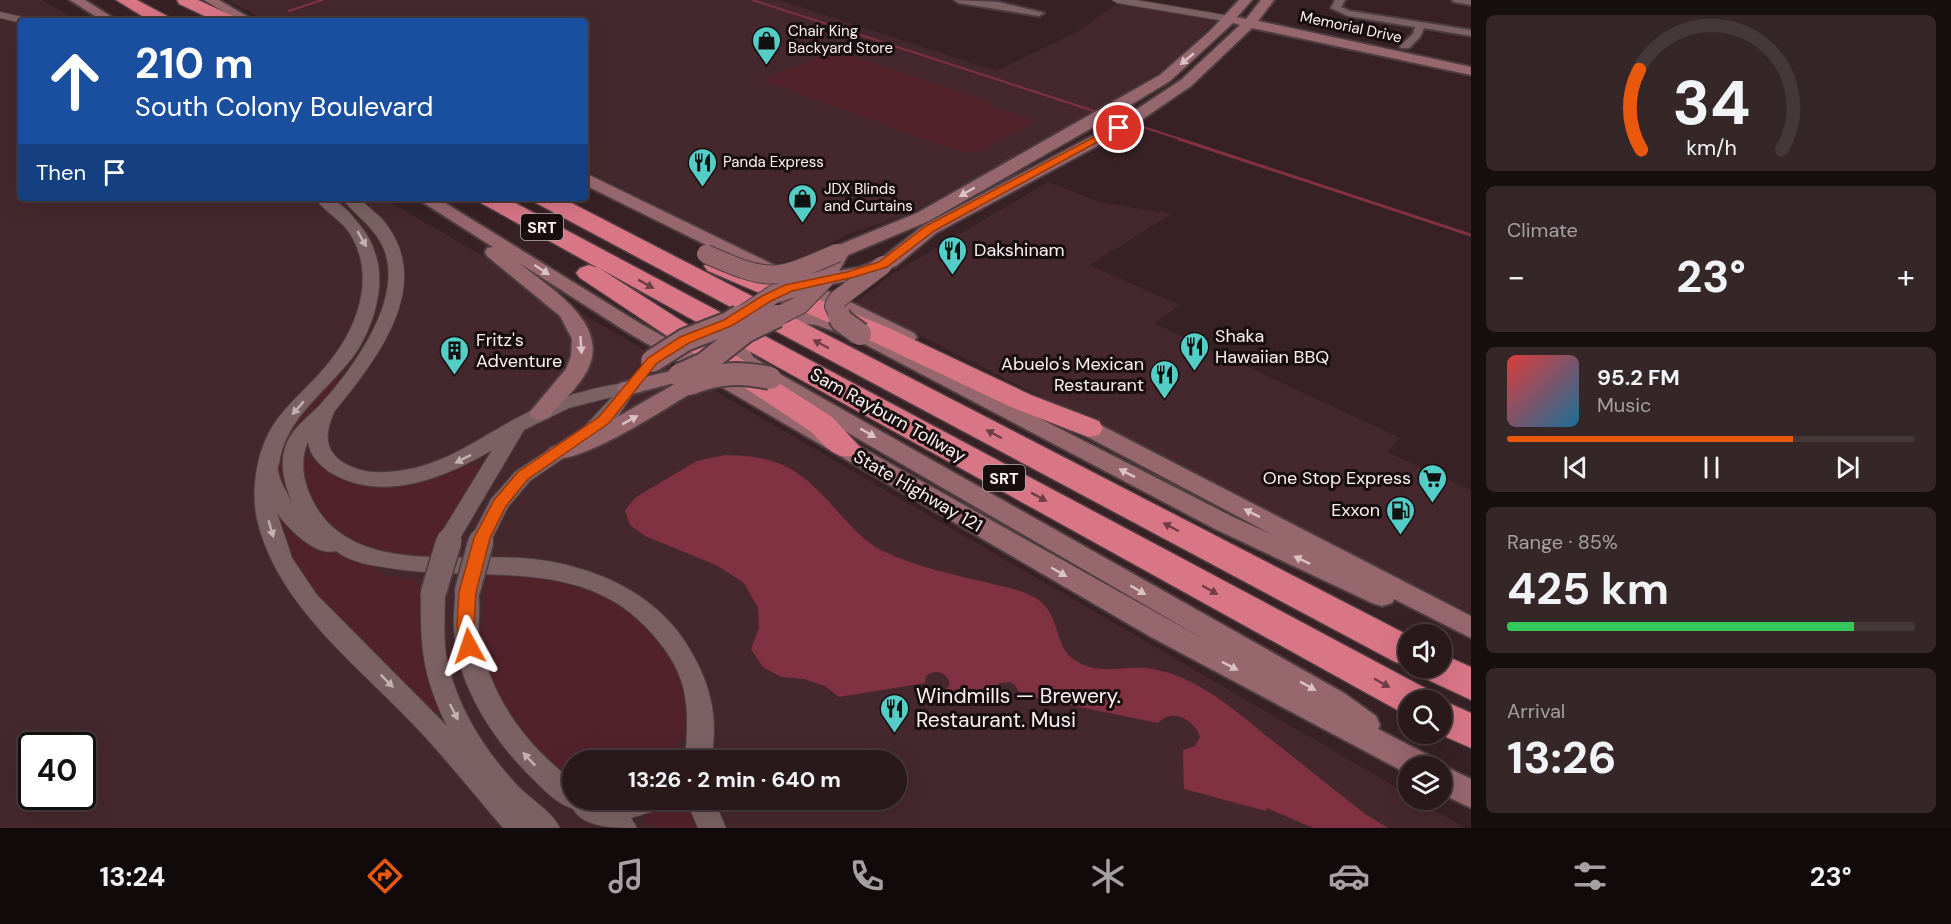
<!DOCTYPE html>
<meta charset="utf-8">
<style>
:root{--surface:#29191b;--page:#352628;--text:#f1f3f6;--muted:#a5a0a3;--line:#45383a;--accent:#ea580c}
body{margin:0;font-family:"DM Sans",sans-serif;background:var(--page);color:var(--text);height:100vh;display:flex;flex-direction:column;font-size:22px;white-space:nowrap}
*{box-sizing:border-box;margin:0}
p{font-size:20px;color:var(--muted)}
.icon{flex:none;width:33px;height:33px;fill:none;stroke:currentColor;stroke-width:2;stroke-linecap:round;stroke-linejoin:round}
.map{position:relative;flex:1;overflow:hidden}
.drawer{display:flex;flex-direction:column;gap:15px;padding:15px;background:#170e0f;width:480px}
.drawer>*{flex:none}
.banner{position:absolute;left:18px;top:18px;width:570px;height:183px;border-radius:6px;box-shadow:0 6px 24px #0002,0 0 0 2px var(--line);background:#1a4fa0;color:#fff;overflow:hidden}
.fabs{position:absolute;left:1398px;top:624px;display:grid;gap:12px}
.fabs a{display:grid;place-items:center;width:54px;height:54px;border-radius:50%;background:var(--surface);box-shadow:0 6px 24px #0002,0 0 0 2px var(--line);font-size:30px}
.speed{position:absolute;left:18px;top:732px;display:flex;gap:12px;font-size:30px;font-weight:700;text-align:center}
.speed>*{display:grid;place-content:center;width:78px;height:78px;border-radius:50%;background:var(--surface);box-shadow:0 6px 24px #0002,0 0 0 2px var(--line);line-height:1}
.speed .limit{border:3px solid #111;border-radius:9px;background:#fff;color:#111}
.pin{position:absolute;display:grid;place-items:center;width:51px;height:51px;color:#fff;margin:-26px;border:3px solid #fff;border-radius:50%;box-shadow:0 2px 6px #0007}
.me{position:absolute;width:66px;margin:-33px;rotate:355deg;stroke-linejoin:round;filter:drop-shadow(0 0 4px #0008)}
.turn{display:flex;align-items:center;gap:21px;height:126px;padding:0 18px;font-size:27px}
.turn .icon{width:78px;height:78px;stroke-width:2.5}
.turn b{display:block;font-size:42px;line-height:51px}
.then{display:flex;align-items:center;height:57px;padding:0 18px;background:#0003;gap:12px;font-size:22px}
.big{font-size:45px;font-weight:700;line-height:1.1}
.drawer .card{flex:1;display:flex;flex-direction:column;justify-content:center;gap:9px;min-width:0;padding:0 21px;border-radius:9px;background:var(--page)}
.drawer .dial{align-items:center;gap:0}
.dial svg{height:156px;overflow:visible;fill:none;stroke:var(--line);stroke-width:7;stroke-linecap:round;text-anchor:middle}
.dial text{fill:var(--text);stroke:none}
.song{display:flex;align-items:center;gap:18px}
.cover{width:72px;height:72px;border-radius:9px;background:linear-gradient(135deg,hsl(0 70% 55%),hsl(200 70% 35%))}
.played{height:6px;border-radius:3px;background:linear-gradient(90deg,var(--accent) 70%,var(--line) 70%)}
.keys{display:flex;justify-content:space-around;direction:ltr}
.heat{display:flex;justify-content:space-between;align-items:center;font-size:33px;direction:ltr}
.charge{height:9px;border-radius:4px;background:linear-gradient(90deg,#34c759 85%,var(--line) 0)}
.trip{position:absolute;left:562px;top:750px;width:345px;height:60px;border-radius:30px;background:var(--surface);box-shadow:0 6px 24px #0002,0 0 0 2px var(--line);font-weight:700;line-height:60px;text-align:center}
.tabs{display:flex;height:96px;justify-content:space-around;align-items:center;background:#100a0b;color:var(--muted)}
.tabs .icon{width:42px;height:42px}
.tabs .on{color:var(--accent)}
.tabs b{font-size:27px;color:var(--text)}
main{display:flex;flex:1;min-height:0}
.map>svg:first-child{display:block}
.built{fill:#45282d;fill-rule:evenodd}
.green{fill:#52222b}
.water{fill:#803242}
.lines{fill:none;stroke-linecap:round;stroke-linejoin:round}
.stream-far1{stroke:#803242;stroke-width:2}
.stream{stroke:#803242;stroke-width:3}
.minor-casing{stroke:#4e3d40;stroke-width:4}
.tertiary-casing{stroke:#4e3d40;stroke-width:2}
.secondary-casing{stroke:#4e3d40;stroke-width:4}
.motorway-casing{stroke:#4e3d40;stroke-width:3}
.minor{fill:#7b6164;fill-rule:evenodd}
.tertiary{fill:#7b6164;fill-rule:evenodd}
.secondary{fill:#97676e;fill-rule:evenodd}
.motorway{fill:#d97686;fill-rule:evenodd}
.tertiary-bridge-far1-casing{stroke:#4e3d40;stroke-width:22;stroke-linecap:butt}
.tertiary-bridge-casing{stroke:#4e3d40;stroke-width:28;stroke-linecap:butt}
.secondary-bridge-far1-casing{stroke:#4e3d40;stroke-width:20;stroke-linecap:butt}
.secondary-bridge-casing{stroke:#4e3d40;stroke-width:26;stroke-linecap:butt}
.tertiary-bridge-far1{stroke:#7b6164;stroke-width:20}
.tertiary-bridge{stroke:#7b6164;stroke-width:25}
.secondary-bridge-far1{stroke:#97676e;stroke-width:18}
.secondary-bridge{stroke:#97676e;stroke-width:22}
.oneway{fill:#dac1c4}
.oneway2{fill:#c3b0b3}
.oneway3{fill:#6f3d45}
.route{fill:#ea580c;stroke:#983908;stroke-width:1.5}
.labels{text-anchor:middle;stroke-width:6;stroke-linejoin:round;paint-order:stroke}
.far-street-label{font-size:15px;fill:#fef1f3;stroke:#180e0f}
.far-poi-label{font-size:15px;fill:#fef1f3;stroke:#180e0f;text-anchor:start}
.shield{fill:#180e0f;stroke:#b9adaf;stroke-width:1.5}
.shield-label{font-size:16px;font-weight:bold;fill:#fef1f3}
.poi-label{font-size:18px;fill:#fef1f3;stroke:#180e0f;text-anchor:start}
.street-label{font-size:18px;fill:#fef1f3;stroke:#180e0f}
.near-poi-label{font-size:21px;fill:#fef1f3;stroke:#180e0f;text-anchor:start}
</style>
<main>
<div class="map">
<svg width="1471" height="828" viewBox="0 0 1471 828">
<rect width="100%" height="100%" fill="#372124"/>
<g class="built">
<path d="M0,0H42L78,21H21V198H383L1408,794V800H1417L1466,828H0ZM32,746H82V796H32ZM573,760H897V800H573Z"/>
<path d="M227,0H779L996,71L1077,32L1116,4L1218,19L1167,67L1094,112L911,213L847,234L811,254L777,264L585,170V21H267Z"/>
<path d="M1048,182L1099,202L1172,214L1089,265L1180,305L1154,323L1400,438L1387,452L1471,490V613L855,303L892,274Z"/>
</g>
<g class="green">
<path d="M826,55L854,56L990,102L987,105L1029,119L1031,124L978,152H966L940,145L762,80Z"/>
<path d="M343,366L345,367C338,386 322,400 309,416C303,425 298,435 292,444L307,519L283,497L277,469L284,440L295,422Z"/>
<path d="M308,456C346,500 425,490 471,463L481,467L447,521L431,557H406L375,549L342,537L311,506L299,458Z"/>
<path d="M281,514L321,546L335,553L375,566L380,573L386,576L415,580L421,584L419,619L423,666L439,709L426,716L298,579L275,516Z"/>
<path d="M488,574C509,575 532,574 553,578C600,587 639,613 666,651C673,661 681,672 684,684C689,702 689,721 689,739H680L677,760H573V778C534,752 503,712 487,667C482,655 481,640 478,627L484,625V602Z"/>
<path d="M669,800H693L702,828H659L644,823L647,809Z"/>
</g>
<path class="water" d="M725,455C784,456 802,471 840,514C852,527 865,542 881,550C915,567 952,574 989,583C1005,587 1027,591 1040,601C1060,617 1055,647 1073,659C1098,676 1119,666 1144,668C1153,668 1166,672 1175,675C1210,688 1241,715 1269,738C1301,763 1333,789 1365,814L1388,828H1313L1267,808L1266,811L1184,789L1183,750L1195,746L1200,737C1195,720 1172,707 1158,723L1021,695L1015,685L1010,682L999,683L996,691L1001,699C981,710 960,707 943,691L950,685C948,672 935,668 926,676L925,683L839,697L825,686L804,679L781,677L763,667L751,649L759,628L758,608L744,583L716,565L645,536L630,525L625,510L636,497L697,461Z"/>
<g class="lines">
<g class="stream-far1">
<path d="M753,0L1094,111"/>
<path d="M289,11L322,0"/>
<path d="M1140,126L1183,140"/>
</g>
<path class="stream" d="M1179,139L1471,235"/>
<defs>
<g id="minor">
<path d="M954,0L998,2L1044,13L1039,16L959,3Z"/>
<path d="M1335,0H1345L1341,7L1350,11L1471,30V36L1424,28L1420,37L1409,48H1401L1400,46L1413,34L1415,27L1348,16L1331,8Z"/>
<path d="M1452,0H1471V5L1454,2Z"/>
</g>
<g id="tertiary">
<path d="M1112,0H1136L1230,16L1236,19L1230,22L1117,3Z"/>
<path d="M0,12L32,19L34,21H21V23L0,18Z"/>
<path d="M315,198C340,198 347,209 362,228C375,244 381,267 379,288C377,309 370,329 359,348C335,386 290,411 280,458C280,461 277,468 278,471C280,482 288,495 293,504C286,489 279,468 285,448C291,429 305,420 319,406C352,370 406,298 383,247C372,224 355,216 342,198H358C366,205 375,212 382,219C438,284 375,361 334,412C326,431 323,448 341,461C354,470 369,473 385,472C448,470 488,428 544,405C571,393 599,387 628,382L635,384L637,388L619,415L599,434L530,481L508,507L490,543L482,546L474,543L471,538L491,499L516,471L585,426L612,397L569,408L524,430L459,540L451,542L443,540L440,535L492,450C447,477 384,503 333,474C321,467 310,456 308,442C300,459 303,479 310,495C346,579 462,551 533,559C594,566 657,593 689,648C711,684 719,719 711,760H685C690,702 689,672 646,627C579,557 482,582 396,569C376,566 353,564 336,551C315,557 288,528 277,513L292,558L317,595L447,726C423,677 420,647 421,594L425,588L433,586L441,588L445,594C445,614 443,634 446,654C455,704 484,750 518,786C531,800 552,811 560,828H503C473,793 445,758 414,725C358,666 278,605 258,523C250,494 256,453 272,427C287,403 309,387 326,366C356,331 376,280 352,237C343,220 325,213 315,198Z"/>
<path d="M467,584L475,586C483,599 477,621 479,636C490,697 525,744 573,781V800H668L664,808L631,818L637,828C615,828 584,828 573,809C558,804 547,793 536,782C492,740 450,677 454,613C455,604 454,594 459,586Z"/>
<path d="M686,800H714L726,828H698Z"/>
</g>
<g id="secondary">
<path d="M70,0H85L118,21H103Z"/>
<path d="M204,0H219L255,21H239Z"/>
<path d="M1239,0H1252L1237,17L1246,19L1261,0H1274L1258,21L1471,67V75L1252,28L1191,86L1125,131L936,233L896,266L858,279L825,285L818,283L815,279L834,247L917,213L1160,75L1210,31ZM1233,23L1240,25L1181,80L1113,125L924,225L882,258L860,267L839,271L848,255L929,221L1104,121L1170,81Z"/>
<path d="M585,173L914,333L917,337L914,341L907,343L900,341L585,185Z"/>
<path d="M416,198H437L641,324L1207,641L762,383L737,364L725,340L728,336L735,334L742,336L753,357L778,373L1344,693L1376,716L1380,725L1378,729L1432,757L1436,766H1408V774L1151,637L627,332L519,263C550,288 612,324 587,371C578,388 560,403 548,418L540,420L532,418L529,413L566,369L571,356L572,339L560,316L487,256L485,252L487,248L493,247Z"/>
<path d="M777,310L819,313L867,330L1233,517L1273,535L1065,425L1062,420L1065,415L1073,413L1081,415L1471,616V638L1394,599L1392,603L1382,606L1372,603L1215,529L853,338L816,325L770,320L767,316L770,312Z"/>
<path d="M679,369L687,370L690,375L688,378L698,379L701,384L698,389C669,406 580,466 550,458L546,453L550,448L593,431L678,382L628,395L620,393L617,388L620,383Z"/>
<path d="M1442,765L1471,779V808L1442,794V766H1437Z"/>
</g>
<g id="motorway">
<path d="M116,0H137L169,17L172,21H150Z"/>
<path d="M177,0H198L235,17L238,21H215L179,4Z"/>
<path d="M477,198H506L1427,689L1433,700H1408V714L1399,711L599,268L832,417L861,448L856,455C834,461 825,445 810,431L580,278L576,273L580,268L589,265L598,268L481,203Z"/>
<path d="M532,198H562L1408,635V666L1395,662L536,203Z"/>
<path d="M717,258L887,327L1031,395L1099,421L1103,428L1099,435L1088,437L1011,407L867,339L708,271L704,266L708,261Z"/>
<path d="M1442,654L1471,667V700L1424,678L1419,668H1442Z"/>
<path d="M1441,700H1442L1471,713V748L1439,734H1442Z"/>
</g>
</defs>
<use href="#minor" class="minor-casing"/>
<use href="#tertiary" class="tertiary-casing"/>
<use href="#secondary" class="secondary-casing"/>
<use href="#motorway" class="motorway-casing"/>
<use href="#minor" class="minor"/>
<use href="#tertiary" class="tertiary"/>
<use href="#secondary" class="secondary"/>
<use href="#motorway" class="motorway"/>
<defs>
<g id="tertiary-bridge-far1">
<path d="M449,543L451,535"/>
<path d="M481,543L482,538"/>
</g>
<g id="tertiary-bridge">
<path d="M467,592L481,541"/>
<path d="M433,594L449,541"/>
</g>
<g id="secondary-bridge-far1">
<path d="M706,254C770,282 773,281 837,253"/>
<path d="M738,318L774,294L825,279"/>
<path d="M774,318L800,305L825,279"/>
<path d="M840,318L834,306L838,299L883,265"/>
</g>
<g id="secondary-bridge">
<path d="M839,316L842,321L860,334"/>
<path d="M652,361L685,340L729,323L740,316"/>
<path d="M679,375L704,364L746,331L777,316"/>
<path d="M690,384C718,372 741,372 770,378"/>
</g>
</defs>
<use href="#tertiary-bridge-far1" class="tertiary-bridge-far1-casing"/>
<use href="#tertiary-bridge" class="tertiary-bridge-casing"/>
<use href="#secondary-bridge-far1" class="secondary-bridge-far1-casing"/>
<use href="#secondary-bridge" class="secondary-bridge-casing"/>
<use href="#tertiary-bridge-far1" class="tertiary-bridge-far1"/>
<use href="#tertiary-bridge" class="tertiary-bridge"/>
<use href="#secondary-bridge-far1" class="secondary-bridge-far1"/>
<use href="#secondary-bridge" class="secondary-bridge"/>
</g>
<defs><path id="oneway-solid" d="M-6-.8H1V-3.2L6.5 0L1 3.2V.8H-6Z" transform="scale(1.5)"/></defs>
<g class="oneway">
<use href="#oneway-solid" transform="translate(1187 59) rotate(140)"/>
<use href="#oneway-solid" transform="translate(967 192) rotate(150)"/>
<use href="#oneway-solid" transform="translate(542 270) rotate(33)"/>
<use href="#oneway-solid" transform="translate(581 345) rotate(86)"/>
<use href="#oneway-solid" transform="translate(630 420) rotate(-29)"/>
<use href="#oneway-solid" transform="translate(868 433) rotate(30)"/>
<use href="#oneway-solid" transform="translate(1127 473) rotate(-153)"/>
<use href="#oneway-solid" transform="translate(1252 513) rotate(-153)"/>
<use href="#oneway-solid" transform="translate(1302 560) rotate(-154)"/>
<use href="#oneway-solid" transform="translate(1059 572) rotate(30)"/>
<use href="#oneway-solid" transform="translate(1138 590) rotate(30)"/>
<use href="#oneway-solid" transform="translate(1230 666) rotate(27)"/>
<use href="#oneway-solid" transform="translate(1308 686) rotate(29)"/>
</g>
<g class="oneway2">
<use href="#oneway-solid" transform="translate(362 239) rotate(60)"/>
<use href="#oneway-solid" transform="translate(298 408) rotate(131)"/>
<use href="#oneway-solid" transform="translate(463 459) rotate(153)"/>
<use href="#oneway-solid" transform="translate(271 529) rotate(74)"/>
<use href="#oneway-solid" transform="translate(387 681) rotate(45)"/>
<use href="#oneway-solid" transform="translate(454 712) rotate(63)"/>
<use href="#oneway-solid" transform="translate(529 759) rotate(-133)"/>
</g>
<g class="oneway3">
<use href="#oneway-solid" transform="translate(646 284) rotate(29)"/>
<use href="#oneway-solid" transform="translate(821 344) rotate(-152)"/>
<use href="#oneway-solid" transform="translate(994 434) rotate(-152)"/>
<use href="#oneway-solid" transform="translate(1039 497) rotate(29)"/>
<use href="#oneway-solid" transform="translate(1171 527) rotate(-152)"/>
<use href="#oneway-solid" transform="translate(1210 590) rotate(29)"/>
<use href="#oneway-solid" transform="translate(1382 683) rotate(29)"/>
</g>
<path class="route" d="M1115,126L1123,128L934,231L887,267L854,277L792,291L771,301L733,325L689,343L657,363L609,423L528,479L506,506L490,538L476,592L474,626L477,646L475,651L469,652L463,651L457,626L459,592L474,538L494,500L518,472L599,417L648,358L680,337L724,320L762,296L785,285L847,272L879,262L926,226Z"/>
<defs>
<symbol id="shop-pin" viewBox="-11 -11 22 30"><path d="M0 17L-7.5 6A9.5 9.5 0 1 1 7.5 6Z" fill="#54cdc7" stroke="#180e0f"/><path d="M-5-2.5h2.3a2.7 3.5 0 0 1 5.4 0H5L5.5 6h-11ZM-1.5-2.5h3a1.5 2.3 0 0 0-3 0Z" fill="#111"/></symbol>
<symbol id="restaurant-pin" viewBox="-11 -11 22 30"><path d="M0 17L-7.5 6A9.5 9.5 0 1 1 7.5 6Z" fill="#54cdc7" stroke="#180e0f"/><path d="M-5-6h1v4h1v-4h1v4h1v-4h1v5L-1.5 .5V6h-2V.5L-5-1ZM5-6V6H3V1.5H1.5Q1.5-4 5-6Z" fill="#111"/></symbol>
<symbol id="building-pin" viewBox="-11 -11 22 30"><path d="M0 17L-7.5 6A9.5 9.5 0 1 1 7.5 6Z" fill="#54cdc7" stroke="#180e0f"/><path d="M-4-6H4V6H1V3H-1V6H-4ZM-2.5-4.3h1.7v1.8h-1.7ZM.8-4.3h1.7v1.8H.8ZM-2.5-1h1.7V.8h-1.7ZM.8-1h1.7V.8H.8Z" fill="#111"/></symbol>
<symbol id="supermarket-pin" viewBox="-11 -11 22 30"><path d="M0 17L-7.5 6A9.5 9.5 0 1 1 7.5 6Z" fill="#54cdc7" stroke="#180e0f"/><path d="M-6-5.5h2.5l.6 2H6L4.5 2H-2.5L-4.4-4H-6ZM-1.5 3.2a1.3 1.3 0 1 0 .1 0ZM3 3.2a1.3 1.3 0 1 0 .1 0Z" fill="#111"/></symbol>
<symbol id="fuel-pin" viewBox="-11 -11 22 30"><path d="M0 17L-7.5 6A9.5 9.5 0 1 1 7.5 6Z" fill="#54cdc7" stroke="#180e0f"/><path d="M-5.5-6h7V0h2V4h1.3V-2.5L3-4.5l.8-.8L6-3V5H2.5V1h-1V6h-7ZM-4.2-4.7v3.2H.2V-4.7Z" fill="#111"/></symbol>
</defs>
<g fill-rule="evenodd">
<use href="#shop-pin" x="750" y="24" width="33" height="45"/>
<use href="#restaurant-pin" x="686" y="146" width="33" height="45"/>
<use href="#shop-pin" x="786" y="182" width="33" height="45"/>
<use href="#restaurant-pin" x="936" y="234" width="33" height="45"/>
<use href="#restaurant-pin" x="1178" y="330" width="33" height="45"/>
<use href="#building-pin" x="438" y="334" width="33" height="45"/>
<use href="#restaurant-pin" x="1148" y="358" width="33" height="45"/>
<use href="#supermarket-pin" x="1416" y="462" width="33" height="45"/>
<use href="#fuel-pin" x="1384" y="494" width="33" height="45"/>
<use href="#restaurant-pin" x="878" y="692" width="33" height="45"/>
</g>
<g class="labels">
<g class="far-street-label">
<text transform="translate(1351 27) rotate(12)" y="5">Memorial Drive</text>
</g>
<g class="far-poi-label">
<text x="788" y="36">Chair King<tspan x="788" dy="17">Backyard Store</tspan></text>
<text x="723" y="167">Panda Express</text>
<text x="824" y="194">JDX Blinds<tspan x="824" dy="17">and Curtains</tspan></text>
</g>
<g class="shield">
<rect x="521" y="214" width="42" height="26" rx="4.5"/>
<rect x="983" y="465" width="42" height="26" rx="4.5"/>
</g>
<g class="shield-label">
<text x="542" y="233">SRT</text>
<text x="1004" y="484">SRT</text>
</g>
<g class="poi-label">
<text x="974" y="256">Dakshinam</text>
<text x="1215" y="342">Shaka<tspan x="1215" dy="21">Hawaiian BBQ</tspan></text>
<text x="476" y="346">Fritz's<tspan x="476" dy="21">Adventure</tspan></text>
<text x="1144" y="370" text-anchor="end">Abuelo's Mexican<tspan x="1144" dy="21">Restaurant</tspan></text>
<text x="1411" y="484" text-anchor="end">One Stop Express</text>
<text x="1380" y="516" text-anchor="end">Exxon</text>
</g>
<g class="street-label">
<text transform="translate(888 415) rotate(29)" y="6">Sam Rayburn Tollway</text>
<text transform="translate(918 491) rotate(30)" y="6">State Highway 121</text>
</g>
<g class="near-poi-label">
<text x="916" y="703">Windmills — Brewery.<tspan x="916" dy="24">Restaurant. Musi</tspan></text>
</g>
</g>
</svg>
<div class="fabs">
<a><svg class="icon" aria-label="sound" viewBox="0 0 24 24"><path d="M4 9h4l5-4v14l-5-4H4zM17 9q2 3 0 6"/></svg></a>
<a><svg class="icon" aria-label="search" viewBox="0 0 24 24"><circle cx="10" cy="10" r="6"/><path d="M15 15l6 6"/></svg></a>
<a><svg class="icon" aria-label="layers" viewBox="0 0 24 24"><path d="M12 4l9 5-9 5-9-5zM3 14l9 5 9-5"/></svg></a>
</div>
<div class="speed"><div class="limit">40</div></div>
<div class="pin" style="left:1119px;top:128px;background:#d93025"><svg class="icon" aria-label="arrive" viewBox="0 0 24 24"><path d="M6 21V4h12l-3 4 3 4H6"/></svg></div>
<svg class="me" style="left:469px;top:646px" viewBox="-20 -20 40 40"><path d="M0-17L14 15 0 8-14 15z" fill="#ea580c" stroke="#fff" stroke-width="4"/></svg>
<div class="trip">13:26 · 2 min · 640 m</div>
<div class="banner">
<div class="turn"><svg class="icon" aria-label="ahead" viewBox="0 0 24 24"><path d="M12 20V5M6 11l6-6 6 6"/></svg><div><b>210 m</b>South Colony Boulevard</div></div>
<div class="then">Then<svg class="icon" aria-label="arrive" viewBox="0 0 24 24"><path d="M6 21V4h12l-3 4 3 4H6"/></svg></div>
</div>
</div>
<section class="drawer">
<div class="card dial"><svg viewBox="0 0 100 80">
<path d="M14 69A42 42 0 1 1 86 69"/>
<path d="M14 69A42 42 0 0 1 13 28" stroke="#ea580c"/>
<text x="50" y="56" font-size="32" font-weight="700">34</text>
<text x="50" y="72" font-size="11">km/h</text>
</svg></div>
<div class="card"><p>Climate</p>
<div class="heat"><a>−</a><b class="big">23°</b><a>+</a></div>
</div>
<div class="card">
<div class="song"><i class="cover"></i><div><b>95.2 FM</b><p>Music</p></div></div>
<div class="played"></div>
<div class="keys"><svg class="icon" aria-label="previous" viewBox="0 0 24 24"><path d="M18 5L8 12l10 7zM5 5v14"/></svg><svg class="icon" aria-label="pause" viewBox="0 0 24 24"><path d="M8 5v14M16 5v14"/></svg><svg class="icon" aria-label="next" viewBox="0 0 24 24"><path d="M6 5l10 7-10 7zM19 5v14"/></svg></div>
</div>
<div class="card"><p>Range · 85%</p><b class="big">425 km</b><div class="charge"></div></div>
<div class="card"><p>Arrival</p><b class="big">13:26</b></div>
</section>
</main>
<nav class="tabs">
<b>13:24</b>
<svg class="icon on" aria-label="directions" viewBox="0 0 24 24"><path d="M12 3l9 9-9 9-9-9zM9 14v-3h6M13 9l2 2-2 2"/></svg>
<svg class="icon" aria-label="music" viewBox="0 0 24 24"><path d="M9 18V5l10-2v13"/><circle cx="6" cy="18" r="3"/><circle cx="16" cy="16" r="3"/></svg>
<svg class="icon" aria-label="phone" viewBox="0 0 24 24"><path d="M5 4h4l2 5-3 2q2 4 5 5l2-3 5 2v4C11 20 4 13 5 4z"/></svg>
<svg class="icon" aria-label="climate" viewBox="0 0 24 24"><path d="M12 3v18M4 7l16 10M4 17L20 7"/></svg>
<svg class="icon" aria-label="car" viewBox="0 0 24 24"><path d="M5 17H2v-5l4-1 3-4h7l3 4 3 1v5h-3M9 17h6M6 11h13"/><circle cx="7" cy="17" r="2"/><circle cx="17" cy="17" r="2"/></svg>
<svg class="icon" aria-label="filters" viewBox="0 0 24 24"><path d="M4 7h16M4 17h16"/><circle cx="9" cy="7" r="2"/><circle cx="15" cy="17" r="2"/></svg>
<b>23°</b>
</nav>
